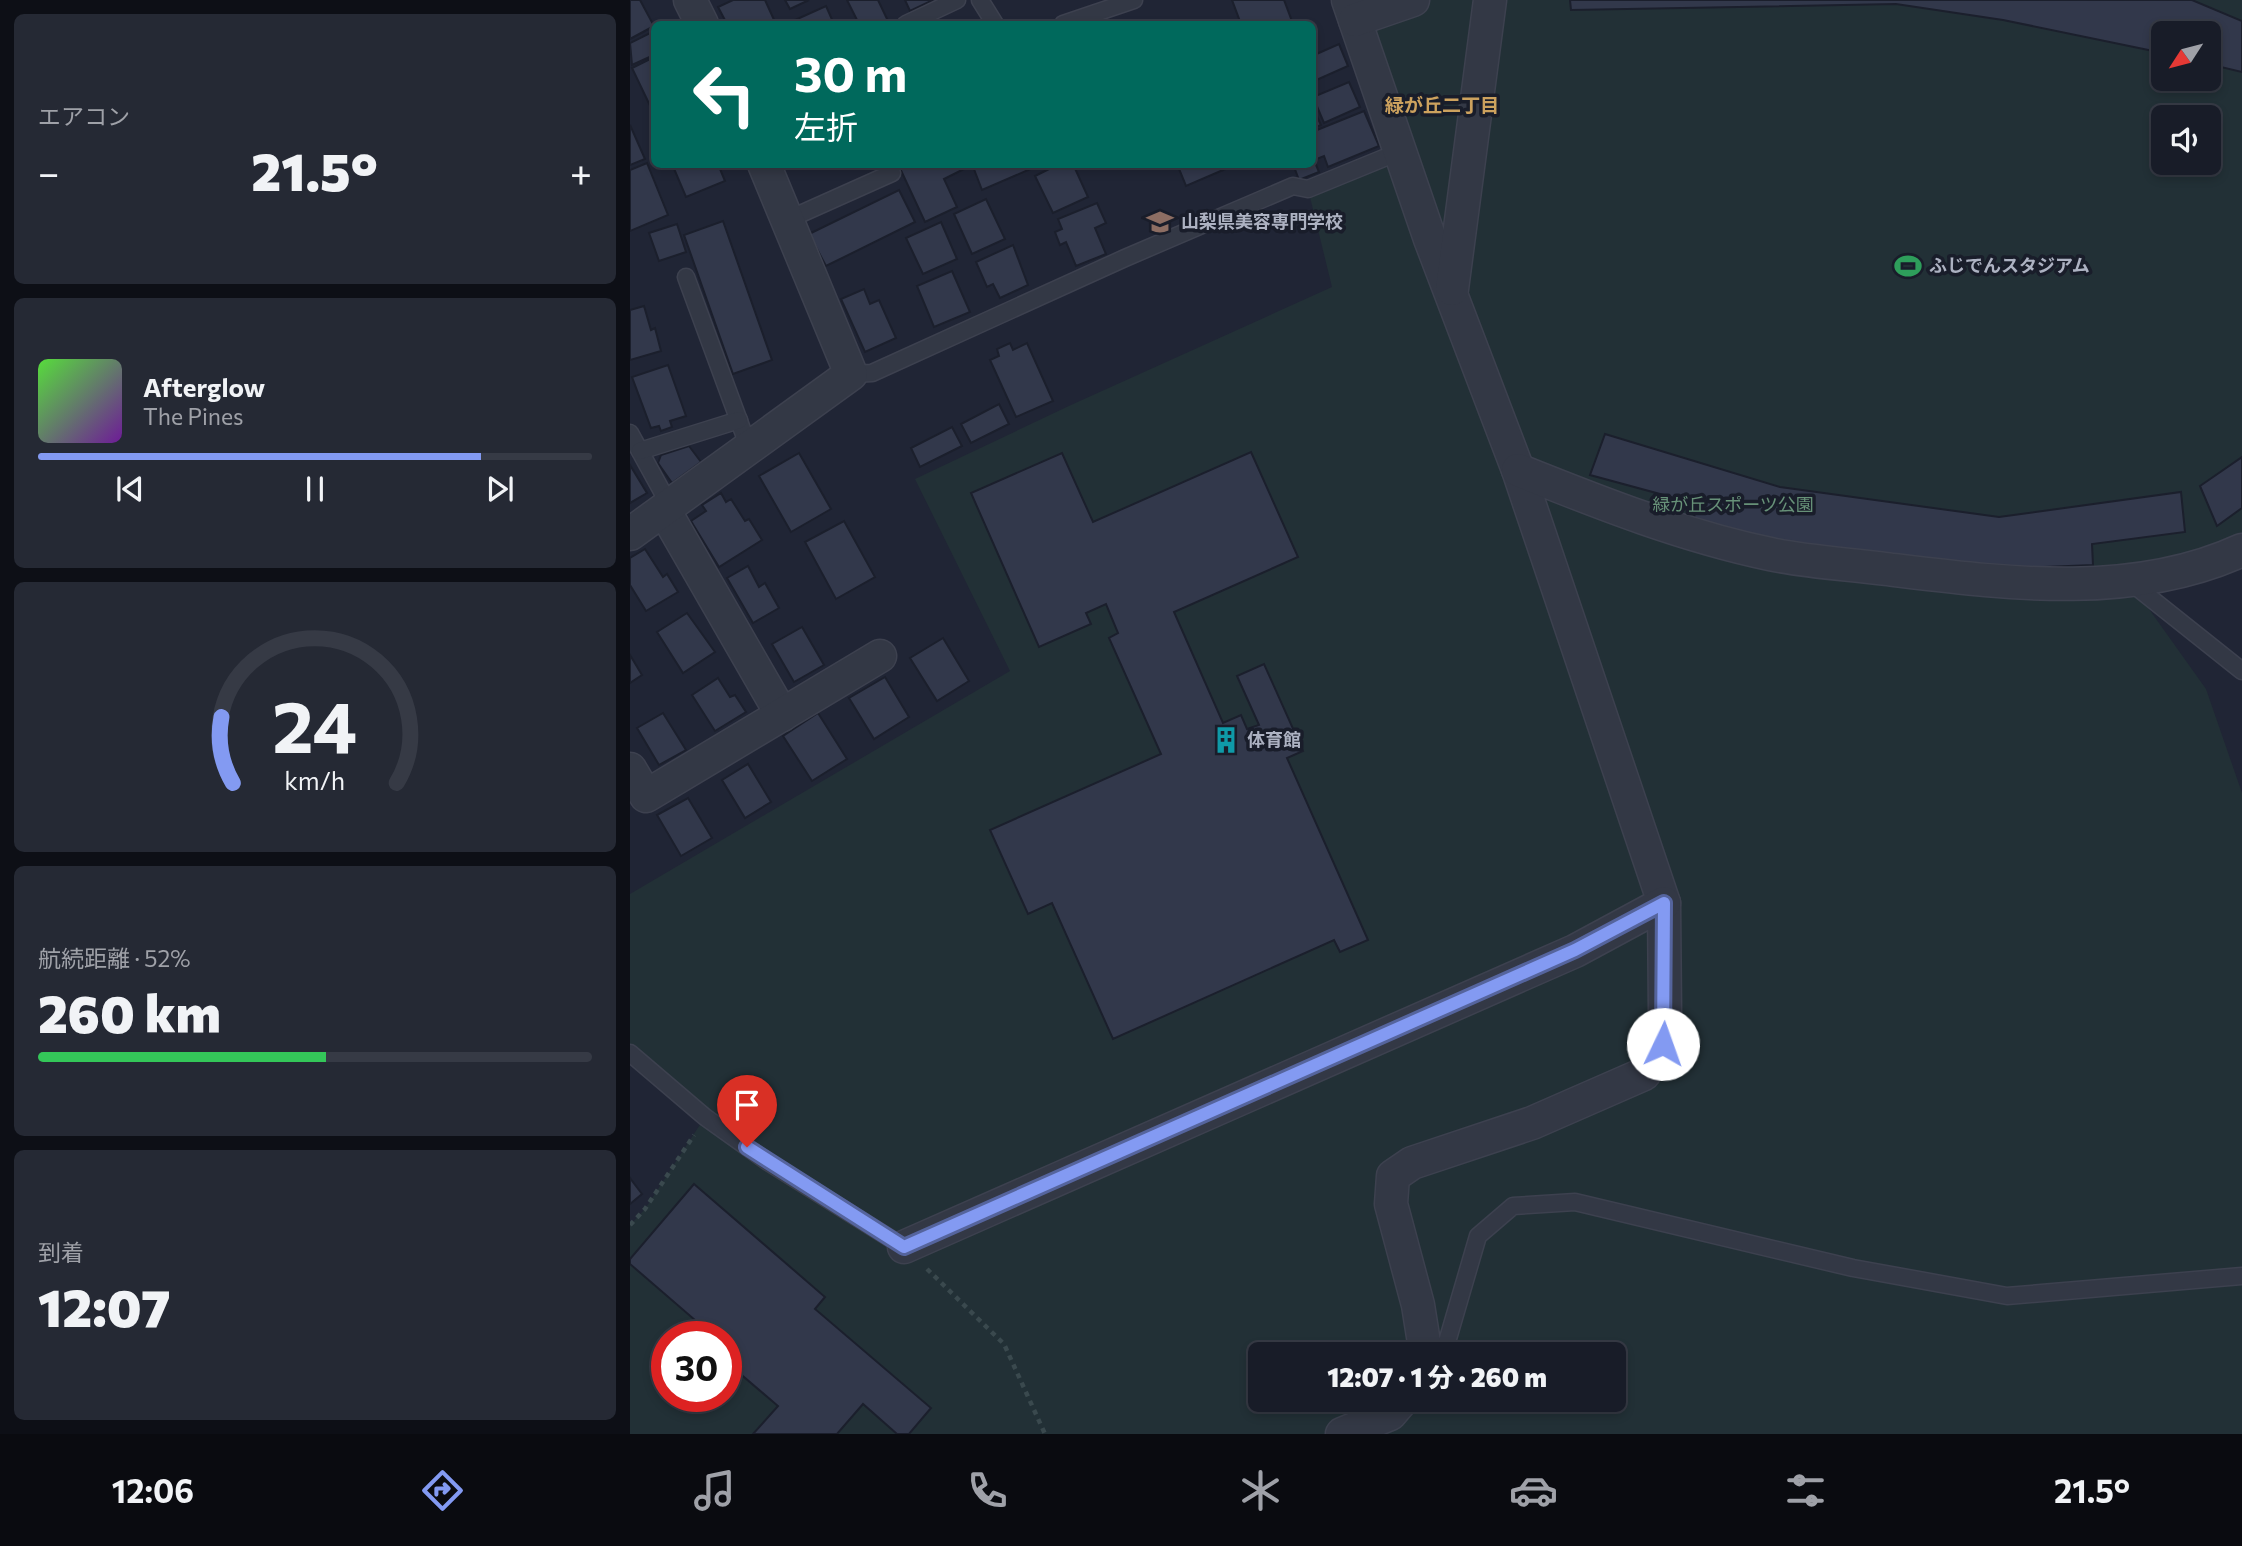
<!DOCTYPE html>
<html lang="ja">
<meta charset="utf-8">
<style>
:root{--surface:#181c28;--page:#252934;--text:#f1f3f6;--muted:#9fa1a8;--line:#363a45;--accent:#839af2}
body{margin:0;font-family:Commissioner,"Noto Sans JP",sans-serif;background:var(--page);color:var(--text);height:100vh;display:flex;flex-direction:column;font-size:26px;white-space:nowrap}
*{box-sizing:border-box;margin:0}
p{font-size:23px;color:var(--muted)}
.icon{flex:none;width:38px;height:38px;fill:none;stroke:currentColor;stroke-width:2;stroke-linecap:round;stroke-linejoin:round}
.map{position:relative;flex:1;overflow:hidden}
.drawer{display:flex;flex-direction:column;gap:14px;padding:14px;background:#0d0f16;width:630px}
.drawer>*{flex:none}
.guide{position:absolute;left:21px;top:21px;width:665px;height:147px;border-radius:10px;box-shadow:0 4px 10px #0003,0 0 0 2px var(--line);background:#00695c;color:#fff;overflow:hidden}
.needle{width:46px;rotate:234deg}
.controls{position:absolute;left:1521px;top:21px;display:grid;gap:14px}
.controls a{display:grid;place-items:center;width:70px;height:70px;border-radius:10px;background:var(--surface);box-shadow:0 4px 10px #0003,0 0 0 2px var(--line);font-size:35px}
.speed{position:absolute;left:21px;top:1321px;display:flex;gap:14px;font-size:35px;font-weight:700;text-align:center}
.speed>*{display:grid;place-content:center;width:91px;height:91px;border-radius:50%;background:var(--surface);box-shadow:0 4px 10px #0003,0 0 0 2px var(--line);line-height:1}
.speed .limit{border:10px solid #d22;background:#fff;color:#111}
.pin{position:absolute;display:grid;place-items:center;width:60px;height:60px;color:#fff;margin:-72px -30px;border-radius:50% 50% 50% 0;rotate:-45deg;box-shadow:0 0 7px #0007}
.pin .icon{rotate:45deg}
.me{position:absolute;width:77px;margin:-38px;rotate:3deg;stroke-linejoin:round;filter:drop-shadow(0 0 5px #0008)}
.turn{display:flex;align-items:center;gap:24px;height:147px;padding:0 28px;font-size:32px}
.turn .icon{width:91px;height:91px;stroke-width:2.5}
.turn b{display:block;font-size:49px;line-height:60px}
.big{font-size:52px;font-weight:800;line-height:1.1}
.drawer .widget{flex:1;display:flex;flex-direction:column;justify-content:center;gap:10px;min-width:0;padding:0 24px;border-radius:10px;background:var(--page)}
.drawer .dial{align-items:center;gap:0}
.dial svg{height:182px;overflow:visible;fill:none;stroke:var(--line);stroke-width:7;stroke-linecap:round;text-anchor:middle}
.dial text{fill:var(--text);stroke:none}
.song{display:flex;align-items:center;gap:21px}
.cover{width:84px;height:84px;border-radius:10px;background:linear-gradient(135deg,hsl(110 70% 55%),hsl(280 70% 35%))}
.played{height:7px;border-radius:4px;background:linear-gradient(90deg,var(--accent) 80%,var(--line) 80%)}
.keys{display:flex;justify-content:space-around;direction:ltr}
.heat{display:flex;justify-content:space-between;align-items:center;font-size:38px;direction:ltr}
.charge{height:10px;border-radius:5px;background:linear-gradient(90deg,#34c759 52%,var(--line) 0)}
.trip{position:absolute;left:618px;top:1342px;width:378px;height:70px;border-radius:10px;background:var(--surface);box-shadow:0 4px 10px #0003,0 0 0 2px var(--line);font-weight:800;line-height:70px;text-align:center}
.dock{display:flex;height:112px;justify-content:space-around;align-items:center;background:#0a0b10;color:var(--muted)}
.dock .icon{width:49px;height:49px}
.dock .selected{color:var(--accent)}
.dock b{font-size:32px;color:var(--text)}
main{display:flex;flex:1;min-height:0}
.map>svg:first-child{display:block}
.green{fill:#223036;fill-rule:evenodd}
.building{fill:#32384b;stroke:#1b1f2c;stroke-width:2}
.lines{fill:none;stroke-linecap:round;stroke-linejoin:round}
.lane-casing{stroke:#3d414f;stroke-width:19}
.street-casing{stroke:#3d414f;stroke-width:35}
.path{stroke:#3a494e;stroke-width:4.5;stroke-dasharray:5 5;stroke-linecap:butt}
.lane{stroke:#333845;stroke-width:16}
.street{stroke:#333845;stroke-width:32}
.route-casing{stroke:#55649d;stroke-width:18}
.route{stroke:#839af2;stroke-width:12}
.labels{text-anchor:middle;stroke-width:7;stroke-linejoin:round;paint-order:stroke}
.poi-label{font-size:18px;font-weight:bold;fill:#adb2c2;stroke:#191d2a;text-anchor:start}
.park-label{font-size:18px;fill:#679178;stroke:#191d2a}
.neighbourhood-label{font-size:19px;font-weight:bold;fill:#cda25e;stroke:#191d2a}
</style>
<main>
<section class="drawer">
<div class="widget"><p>エアコン</p>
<div class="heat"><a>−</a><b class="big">21.5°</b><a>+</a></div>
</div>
<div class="widget">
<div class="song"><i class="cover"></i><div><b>Afterglow</b><p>The Pines</p></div></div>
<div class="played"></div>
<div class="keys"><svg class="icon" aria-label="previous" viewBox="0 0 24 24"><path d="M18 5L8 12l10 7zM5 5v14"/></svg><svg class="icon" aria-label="pause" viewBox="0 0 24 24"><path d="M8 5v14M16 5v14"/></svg><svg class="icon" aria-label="next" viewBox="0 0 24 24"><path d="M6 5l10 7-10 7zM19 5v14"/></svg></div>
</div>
<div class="widget dial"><svg viewBox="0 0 100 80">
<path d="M14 69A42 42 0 1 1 86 69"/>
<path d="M14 69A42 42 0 0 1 9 40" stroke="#839af2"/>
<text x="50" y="56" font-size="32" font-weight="700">24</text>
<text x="50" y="72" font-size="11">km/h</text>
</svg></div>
<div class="widget"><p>航続距離 · 52%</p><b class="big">260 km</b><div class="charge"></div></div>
<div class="widget"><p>到着</p><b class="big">12:07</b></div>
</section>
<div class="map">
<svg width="1612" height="1434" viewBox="0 0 1612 1434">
<rect width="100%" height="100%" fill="#202535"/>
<path class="green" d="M718,0H1612V550L1499,581L1576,689L1612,793V1434H0V1225L15,1209L75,1117L0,1053V894L380,671L285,479L441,405L702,287L678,189L771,151ZM1533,33H1578V79H1533ZM1533,117H1578V163H1533ZM37,1337H96V1396H37ZM630,1354H984V1400H630Z"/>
<g class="building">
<path d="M0,0H10L24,26L0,39Z"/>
<path d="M103,0H135L145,22L140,24H97L88,7Z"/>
<path d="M155,0H179L160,9Z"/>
<path d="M217,0H248L258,21L250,24H229Z"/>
<path d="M275,0H303L280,11Z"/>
<path d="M602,0H654L663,24H611Z"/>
<path d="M940,0H1562L1612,21V72L1578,64V33H1533V53L1373,20L1266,4L941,10Z"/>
<path d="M196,6L204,24H167L165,20Z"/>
<path d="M24,31V55L2,65L0,43Z"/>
<path d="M709,44L718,66L682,82V56Z"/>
<path d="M24,57V114L2,68Z"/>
<path d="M719,82L730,107L694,123L683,97Z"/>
<path d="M682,106L691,125L682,129Z"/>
<path d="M734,111L749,146L698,167L694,156L684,160L689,172L669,180L663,164H682V132Z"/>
<path d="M0,125L15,159L0,165Z"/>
<path d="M17,163L38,215L0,231V170Z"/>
<path d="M42,164H88L95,181L56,197Z"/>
<path d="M268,164H332L334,169L314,179L327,207L295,222Z"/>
<path d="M342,164H412L352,190Z"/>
<path d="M429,164H443L458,197L423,213L405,176Z"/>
<path d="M547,164H607L556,186Z"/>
<path d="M269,190L285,222L196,266L179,234Z"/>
<path d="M356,199L375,239L342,254L324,214Z"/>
<path d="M467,203L476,223L465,228L476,254L446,266L436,242L430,245L425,232L432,229L428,219Z"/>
<path d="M93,221L142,360L103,374L54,235Z"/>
<path d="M311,222L327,259L293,274L276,238Z"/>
<path d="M47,224L56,252L29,261L19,233Z"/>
<path d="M383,245L398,285L370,298L363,284L357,287L346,262Z"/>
<path d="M322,271L340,312L304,327L287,286Z"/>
<path d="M234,289L240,304L249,300L266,338L235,352L211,299Z"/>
<path d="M14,306L21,330L25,328L31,351L0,360V310Z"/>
<path d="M380,343L383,350L397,343L423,401L386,417L360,360L369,356L367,349Z"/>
<path d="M38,365L56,416L40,421L42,427L31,431L29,426L21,428L2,377Z"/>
<path d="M369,404L379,424L341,443L331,424Z"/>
<path d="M322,427L332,446L290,467L281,448Z"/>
<path d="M975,434L1150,487L1369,517L1551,492L1555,532L1462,544L1463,565L1364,569L1142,546L1063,522L1067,504L960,475Z"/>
<path d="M59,446L71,462L42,483L28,463L31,455Z"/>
<path d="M621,452L668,557L544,612L593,723L611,715L617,729L629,725L607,676L634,664L673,751L657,758L738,940L710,952L704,940L483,1039L422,903L398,914L360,830L531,754L479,638L488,633L476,604L456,613L461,624L409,647L341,493L432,453L463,522Z"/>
<path d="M169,453L201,509L161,532L129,476Z"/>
<path d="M1612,457V508L1587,526L1570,486Z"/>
<path d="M0,465L17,493L0,503Z"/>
<path d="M91,493L96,502L101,499L115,521L119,519L132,540L89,567L61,521L76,511L72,505Z"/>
<path d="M214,521L245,577L206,599L175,542Z"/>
<path d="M15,549L33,577L37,574L48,592L16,611L0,585V558Z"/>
<path d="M118,566L129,587L135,583L149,608L123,623L97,578Z"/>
<path d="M57,613L85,652L53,673L27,632Z"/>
<path d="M172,627L194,665L164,682L142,644Z"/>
<path d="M313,638L339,681L307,701L280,658Z"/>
<path d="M0,655L12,675L0,683Z"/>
<path d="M255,677L279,717L244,739L219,698Z"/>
<path d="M88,678L100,697L105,695L116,712L85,731L62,695Z"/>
<path d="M33,713L56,750L29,765L7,728Z"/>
<path d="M188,713L217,759L182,781L153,736Z"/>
<path d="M118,764L141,802L115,818L92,780Z"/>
<path d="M58,798L82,838L51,856L27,815Z"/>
<path d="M0,1178L12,1194L0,1204Z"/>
<path d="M64,1184L195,1297L185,1309L301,1408L279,1434H267L233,1404L207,1434H123L148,1406L108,1372L96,1385V1337H51L65,1320L0,1264V1259Z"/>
</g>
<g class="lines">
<defs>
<g id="lane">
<path d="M350,0L365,24"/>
<path d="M276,24L327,0"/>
<path d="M433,24L504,0"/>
<path d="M157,220L262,173"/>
<path d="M56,277L119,448"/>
<path d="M221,374L242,373L495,258L663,186L678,189L771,151"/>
<path d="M0,433L40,506"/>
<path d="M10,451L109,420"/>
<path d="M1499,581L1612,671"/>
<path d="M0,1053L75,1117L138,1162L274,1247"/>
<path d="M804,1354L817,1342L848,1236L883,1206L945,1202L1223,1268L1377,1296L1612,1276"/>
</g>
<g id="street">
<path d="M60,0L72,24"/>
<path d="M718,0L800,239L888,470L1034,903L1035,1015L1033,1044L1014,1074L902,1123L782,1163L763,1176L761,1204L788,1305L795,1349L794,1354"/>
<path d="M725,20L783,0"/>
<path d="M822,289L860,0"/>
<path d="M888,470C970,503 1054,536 1140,554C1177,562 1218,564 1256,569C1373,583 1501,601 1612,550"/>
<path d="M34,510L152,715"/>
<path d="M0,534L221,374L134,164"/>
<path d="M0,769L16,796L250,656"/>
<path d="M274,1247L945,951L1034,903"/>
<path d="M712,1434L760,1414L772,1400"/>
</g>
</defs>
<use href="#lane" class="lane-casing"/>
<use href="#street" class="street-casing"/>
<g class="path">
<path d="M0,1225L15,1209L64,1135"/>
<path d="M297,1269L374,1344L415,1434"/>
</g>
<use href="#lane" class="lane"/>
<use href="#street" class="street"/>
</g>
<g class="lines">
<defs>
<path id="route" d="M117,1147L274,1247L945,950L1034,903L1033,1044"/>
</defs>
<use href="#route" class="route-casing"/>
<use href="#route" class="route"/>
</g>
<defs>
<symbol id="school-bare" viewBox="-9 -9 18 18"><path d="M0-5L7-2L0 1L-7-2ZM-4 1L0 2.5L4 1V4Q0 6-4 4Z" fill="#8d6e63" stroke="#191d2a" stroke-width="2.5" paint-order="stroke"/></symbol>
<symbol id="stadium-bare" viewBox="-9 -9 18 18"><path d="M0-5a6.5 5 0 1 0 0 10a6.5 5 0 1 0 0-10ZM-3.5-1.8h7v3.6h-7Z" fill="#2e9e5b" stroke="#191d2a" stroke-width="2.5" paint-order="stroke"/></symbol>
<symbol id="building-bare" viewBox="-9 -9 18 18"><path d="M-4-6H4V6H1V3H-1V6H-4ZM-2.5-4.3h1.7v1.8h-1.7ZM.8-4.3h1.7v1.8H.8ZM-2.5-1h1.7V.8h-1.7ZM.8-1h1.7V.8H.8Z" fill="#0f9aa8" stroke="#191d2a" stroke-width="2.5" paint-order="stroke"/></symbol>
</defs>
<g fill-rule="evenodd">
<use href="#school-bare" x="511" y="203" width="38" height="38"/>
<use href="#stadium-bare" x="1259" y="247" width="38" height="38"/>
<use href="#building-bare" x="577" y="721" width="38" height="38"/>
</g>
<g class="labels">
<g class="poi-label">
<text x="551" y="228">山梨県美容専門学校</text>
<text x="1299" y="272">ふじでんスタジアム</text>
<text x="617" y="746">体育館</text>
</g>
<g class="park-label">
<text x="1103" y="511">緑が丘スポーツ公園</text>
</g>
<g class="neighbourhood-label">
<text x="812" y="112">緑が丘二丁目</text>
</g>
</g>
</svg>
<div class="controls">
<a><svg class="needle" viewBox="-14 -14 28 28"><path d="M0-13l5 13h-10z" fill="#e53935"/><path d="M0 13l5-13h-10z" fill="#9fa1a8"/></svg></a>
<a><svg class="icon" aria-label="sound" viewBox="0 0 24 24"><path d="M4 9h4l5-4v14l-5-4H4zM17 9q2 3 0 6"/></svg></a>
</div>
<div class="speed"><div class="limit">30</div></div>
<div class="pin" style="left:117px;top:1147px;background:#d93025"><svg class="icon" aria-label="arrive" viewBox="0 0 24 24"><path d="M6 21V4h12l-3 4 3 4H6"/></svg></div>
<svg class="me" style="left:1033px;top:1044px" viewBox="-20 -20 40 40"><circle r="19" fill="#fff"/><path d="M0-13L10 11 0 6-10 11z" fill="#839af2"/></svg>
<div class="trip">12:07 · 1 分 · 260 m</div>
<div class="guide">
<div class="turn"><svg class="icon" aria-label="left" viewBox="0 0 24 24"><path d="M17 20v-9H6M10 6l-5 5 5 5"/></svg><div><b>30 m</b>左折</div></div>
</div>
</div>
</main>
<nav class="dock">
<b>12:06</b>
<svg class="icon selected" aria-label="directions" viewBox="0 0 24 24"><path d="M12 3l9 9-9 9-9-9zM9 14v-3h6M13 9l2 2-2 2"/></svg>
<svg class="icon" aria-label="music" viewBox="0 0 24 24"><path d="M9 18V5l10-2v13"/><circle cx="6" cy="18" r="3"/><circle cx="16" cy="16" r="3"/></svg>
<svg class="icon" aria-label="phone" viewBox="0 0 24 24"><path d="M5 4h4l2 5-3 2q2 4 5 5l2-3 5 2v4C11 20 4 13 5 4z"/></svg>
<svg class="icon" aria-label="climate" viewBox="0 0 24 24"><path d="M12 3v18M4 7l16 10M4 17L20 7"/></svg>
<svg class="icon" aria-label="car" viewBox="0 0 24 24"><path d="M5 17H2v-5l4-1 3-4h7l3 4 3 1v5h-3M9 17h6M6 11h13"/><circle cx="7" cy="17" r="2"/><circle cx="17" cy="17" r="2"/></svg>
<svg class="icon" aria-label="filters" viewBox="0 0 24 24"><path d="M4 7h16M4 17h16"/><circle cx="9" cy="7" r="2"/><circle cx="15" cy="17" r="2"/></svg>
<b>21.5°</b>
</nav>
